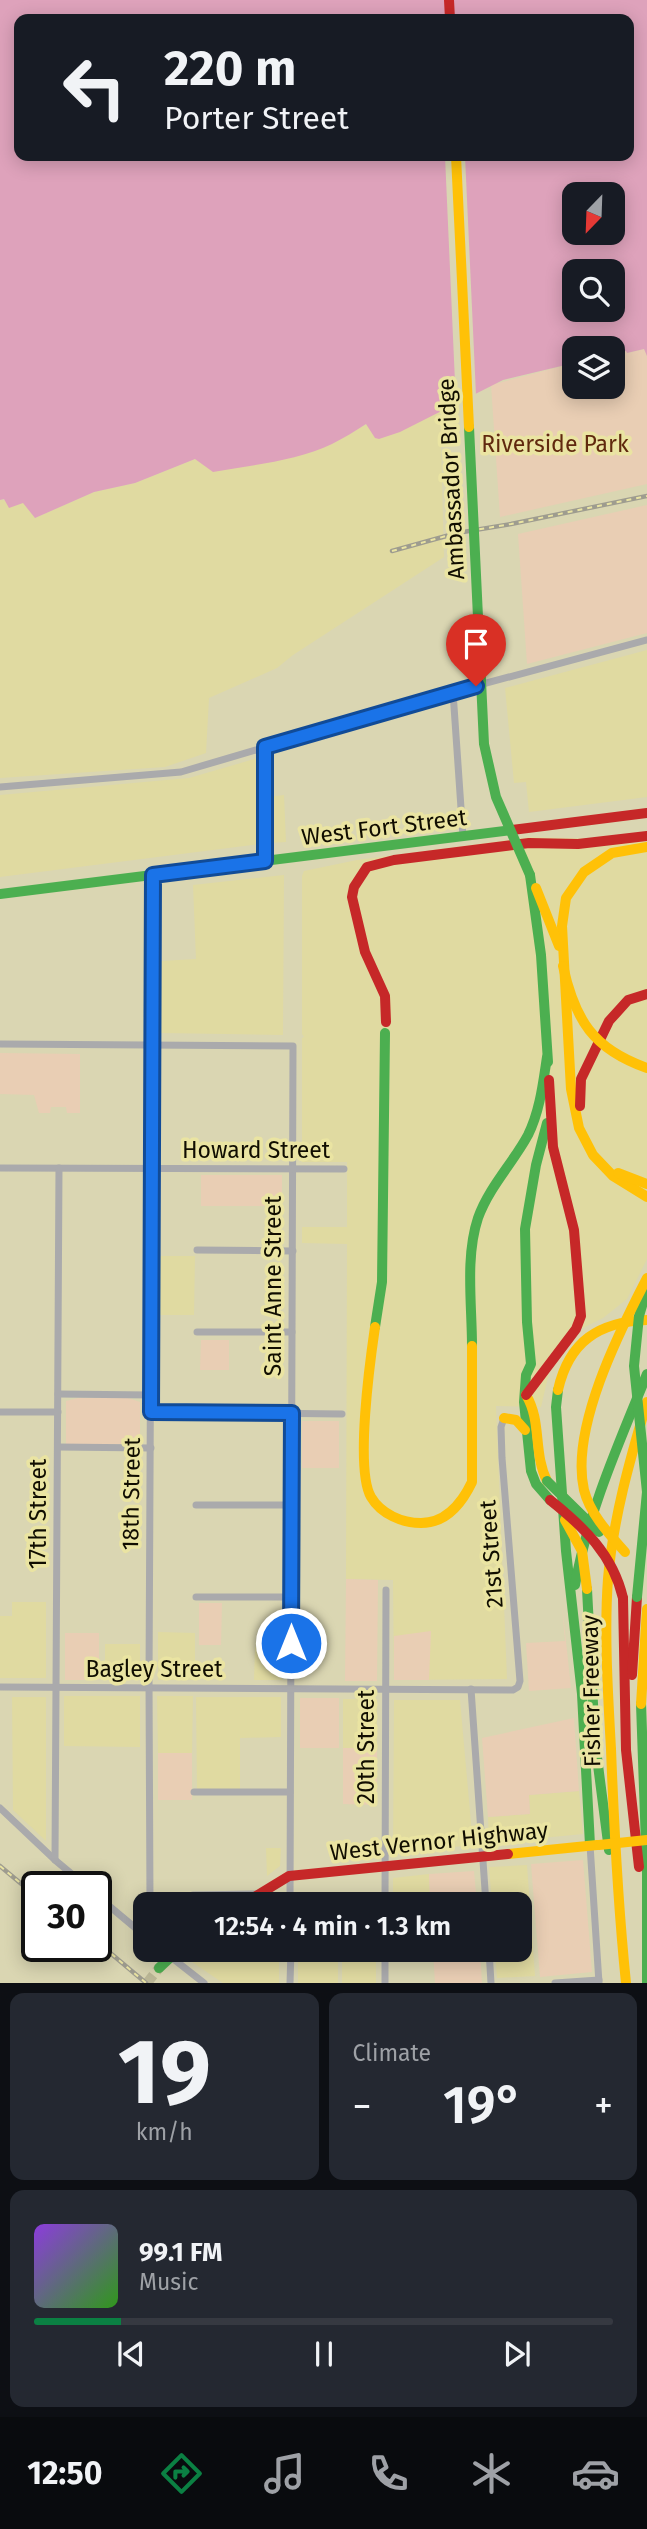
<!DOCTYPE html>
<meta charset="utf-8">
<style>
:root{--surface:#171b24;--page:#242831;--text:#f1f3f6;--muted:#9ea1a6;--line:#363941;--accent:#0b8043}
body{margin:0;font-family:"Fira Sans",sans-serif;background:var(--page);color:var(--text);height:100vh;display:flex;flex-direction:column;font-size:26px;white-space:nowrap}
*{box-sizing:border-box;margin:0}
p{font-size:23px;color:var(--muted)}
.icon{flex:none;width:38px;height:38px;fill:none;stroke:currentColor;stroke-width:2;stroke-linecap:round;stroke-linejoin:round}
.map{position:relative;height:1983px;overflow:hidden}
.drawer{display:flex;flex-direction:column;gap:10px;padding:10px;background:#0d0f14;flex:1}
.drawer>*{flex:none}
.guide{position:absolute;left:14px;top:14px;width:620px;height:147px;border-radius:14px;box-shadow:0 4px 18px #0003;background:#171b24;color:var(--text);overflow:hidden}
.needle{width:46px;rotate:203deg}
.tools{position:absolute;left:562px;top:182px;display:grid;gap:14px}
.tools a{display:grid;place-items:center;width:63px;height:63px;border-radius:14px;background:var(--surface);box-shadow:0 4px 18px #0003;font-size:35px}
.speed{position:absolute;left:21px;top:1871px;display:flex;gap:14px;font-size:35px;font-weight:700;text-align:center}
.speed>*{display:grid;place-content:center;width:91px;height:91px;border-radius:50%;background:var(--surface);box-shadow:0 4px 18px #0003;line-height:1}
.speed .limit{border:4px solid #111;border-radius:10px;background:#fff;color:#111}
.pin{position:absolute;display:grid;place-items:center;width:60px;height:60px;color:#fff;margin:-72px -30px;border-radius:50% 50% 50% 0;rotate:-45deg;box-shadow:0 0 7px #0007}
.pin .icon{rotate:45deg}
.me{position:absolute;width:77px;margin:-38px;rotate:0deg;stroke-linejoin:round;filter:drop-shadow(0 0 5px #0008)}
.turn{display:flex;align-items:center;gap:24px;height:147px;padding:0 35px;font-size:32px}
.turn .icon{width:91px;height:91px;stroke-width:2.5}
.turn b{display:block;font-size:49px;line-height:60px}
.big{font-size:52px;font-weight:600;line-height:1.1}
.drawer .card{flex:1;display:flex;flex-direction:column;justify-content:center;gap:10px;min-width:0;padding:0 24px;border-radius:14px;background:var(--page)}
.drawer .dial{align-items:center;gap:0}
.dial b{font-size:91px;line-height:1}
.song{display:flex;align-items:center;gap:21px}
.cover{width:84px;height:84px;border-radius:10px;background:linear-gradient(135deg,hsl(270 70% 55%),hsl(110 70% 35%))}
.played{height:7px;border-radius:4px;background:linear-gradient(90deg,var(--accent) 15%,var(--line) 15%)}
.keys{display:flex;justify-content:space-around;direction:ltr}
.heat{display:flex;justify-content:space-between;align-items:center;font-size:38px;direction:ltr}
.drawer .tiles{flex:1;display:grid;gap:10px;grid-template-columns:1fr 1fr}
.card:last-child{grid-column:span 2}
.trip{position:absolute;left:133px;top:1892px;width:399px;height:70px;border-radius:14px;background:var(--surface);box-shadow:0 4px 18px #0003;font-weight:600;line-height:70px;text-align:center}
.menu{display:flex;height:112px;justify-content:space-around;align-items:center;background:#090b0e;color:var(--muted)}
.menu .icon{width:49px;height:49px}
.menu .active{color:var(--accent)}
.menu b{font-size:32px;color:var(--text)}
.map>svg:first-child{display:block}
.built{fill:#e0daa1}
.green{fill:#e9ceb4}
.water{fill:#dea2bb;fill-rule:evenodd}
.pier{fill:#dad6b2}
.lines{fill:none;stroke-linecap:round;stroke-linejoin:round}
.secondary-tunnel{stroke:#bcb897;stroke-width:10;stroke-dasharray:10 5;stroke-linecap:butt}
.street{stroke:#aaaaac;stroke-width:7}
.fast{stroke:#4caf50;stroke-width:10}
.slow{stroke:#ffc107;stroke-width:10}
.jam{stroke:#c62828;stroke-width:10}
.rail-casing{stroke:#9e9c8f;stroke-width:4.5}
.rail{stroke:#eae4a2;stroke-width:2;stroke-dasharray:5;stroke-linecap:butt}
.fast-bridge{stroke:#4caf50;stroke-width:10}
.slow-bridge{stroke:#ffc107;stroke-width:10}
.jam-bridge{stroke:#c62828;stroke-width:10}
.route-casing{stroke:#114b97;stroke-width:18}
.route{stroke:#1a73e8;stroke-width:12}
.labels{text-anchor:middle;stroke-width:7;stroke-linejoin:round;paint-order:stroke}
.park-label{font-size:23px;fill:#60290e;stroke:#eae4a2}
.street-label{font-size:23px;fill:#100d00;stroke:#eae4a2}
</style>
<div class="map">
<svg width="647" height="1983" viewBox="0 0 647 1983">
<rect width="100%" height="100%" fill="#dad6b2"/>
<g class="built">
<path d="M440,410L444,557L293,655L277,668L209,698L206,753L165,767L0,778V500L23,502L35,518L94,492L135,483L195,459L263,463L314,451L331,444L367,424L376,438L415,424Z"/>
<path d="M647,650V797L529,812L526,782L514,783L505,688Z"/>
<path d="M258,758L259,844L0,877V795L189,778Z"/>
<path d="M284,795L286,842L269,843V797Z"/>
<path d="M531,837L647,840V1259L627,1299L603,1318L581,1329L549,1373L541,1407L496,1406L507,1679L394,1680L393,1580L346,1579L347,1244L302,1243V1227H347V1162H302V1038L304,1037L302,1034V876L304,871L357,860Z"/>
<path d="M284,875L283,1035L161,1033V961L196,959L193,885Z"/>
<path d="M160,1256H195L194,1315H159Z"/>
<path d="M12,1602H46V1678H0V1616H12Z"/>
<path d="M158,1632L195,1633V1680H158Z"/>
<rect x="105" y="1644" width="35" height="35"/>
<path d="M255,1647H281L282,1680H254Z"/>
<path d="M64,1696H140V1747L64,1746Z"/>
<path d="M157,1696H193L192,1753H158Z"/>
<path d="M12,1697H46V1841L13,1810Z"/>
<path d="M196,1697H281V1737L240,1738V1789H197Z"/>
<rect x="343" y="1699" width="34" height="49"/>
<path d="M394,1700H460L473,1845L393,1853Z"/>
<path d="M579,1791L583,1834L489,1843L488,1817L530,1814L529,1795Z"/>
<path d="M266,1848H281L280,1866L267,1876Z"/>
<path d="M527,1865L535,1976L497,1978L495,1950H520V1904H492L489,1867Z"/>
<path d="M429,1874L430,1893L393,1892V1878Z"/>
<path d="M198,1950L279,1951V1983H223L189,1960V1955Z"/>
<rect x="342" y="1950" width="34" height="33"/>
<rect x="298" y="1961" width="40" height="22"/>
</g>
<g class="green">
<path d="M644,349L647,356V484L500,517L491,385L574,363V387H612L613,354L627,350L628,353Z"/>
<path d="M647,505V633L527,664L518,534Z"/>
<path d="M0,1053L80,1054V1113H67L66,1107H51L50,1113H39L34,1095L0,1094Z"/>
<rect x="201" y="1175" width="81" height="31"/>
<path d="M201,1340H229V1370H200Z"/>
<path d="M78,1398H128L140,1402V1444H66V1401Z"/>
<rect x="302" y="1421" width="37" height="47"/>
<path d="M346,1579L378,1580L377,1681H345Z"/>
<path d="M199,1603H222L221,1645H199Z"/>
<path d="M562,1604L571,1688L529,1691L526,1643L565,1641Z"/>
<path d="M431,1631L429,1680H394V1636Z"/>
<rect x="65" y="1633" width="34" height="47"/>
<rect x="300" y="1698" width="39" height="50"/>
<path d="M574,1718L579,1791L529,1795L530,1814L488,1817L482,1738Z"/>
<path d="M343,1748H377V1805L343,1804Z"/>
<rect x="158" y="1753" width="34" height="47"/>
<path d="M583,1860L592,1972L540,1977L531,1864Z"/>
<path d="M474,1871L477,1904H430L429,1874Z"/>
<path d="M433,1950H480L482,1983H435Z"/>
</g>
<path class="water" d="M0,0H647V356L644,349L627,353L626,351L613,354L612,348H574V363L503,380L400,432L379,439L375,438L366,424C355,431 344,438 332,444C296,461 252,465 213,472L195,459L135,483L94,492L35,518L23,503L9,508L4,499L0,500ZM19,19H628V156H19ZM574,194H612V233H574ZM574,271H612V310H574Z"/>
<path class="pier" d="M445,156H465L476,395L456,405Z"/>
<g class="lines">
<path class="secondary-tunnel" d="M147,1983L159,1968"/>
<g class="street">
<path d="M453,692L463,837"/>
<path d="M0,787L181,772L453,692L647,640"/>
<path d="M265,861V747"/>
<path d="M0,1044L293,1046L290,1904"/>
<path d="M0,1168L344,1169"/>
<path d="M197,1250L293,1251"/>
<path d="M197,1332H292"/>
<path d="M58,1394L151,1395"/>
<path d="M0,1412H58"/>
<path d="M151,1412L342,1414"/>
<path d="M58,1447L151,1448"/>
<path d="M196,1505H292"/>
<path d="M196,1597H292"/>
<path d="M0,1687L513,1690L518,1687L520,1681L502,1458L501,1427L504,1418"/>
<path d="M471,1689L486,1904"/>
<path d="M194,1792H290"/>
<path d="M0,1808L55,1860L86,1886"/>
<path d="M590,1845L599,1983"/>
<path d="M55,1860L59,1168"/>
<path d="M96,1895L145,1936"/>
<path d="M193,1895L257,1894"/>
<path d="M150,1904L149,1680L153,875"/>
<path d="M385,1904L386,1590"/>
<path d="M162,1950L204,1983"/>
<path d="M489,1950L491,1983"/>
<path d="M290,1983L291,1950"/>
<path d="M385,1983V1950"/>
<path d="M555,1983L599,1980"/>
</g>
<g class="fast">
<path d="M530,875L541,955L548,1062"/>
<path d="M0,894L512,830"/>
<path d="M547,1123L536,1165L525,1229L527,1322L531,1364L526,1375L524,1402L531,1471L536,1484L550,1500"/>
<path d="M375,1327L382,1282L385,1033"/>
<path d="M472,1346C472,1305 465,1257 478,1218C489,1187 513,1163 528,1135C540,1111 543,1083 547,1057"/>
<path d="M558,1390L556,1407L566,1551L582,1694L590,1845"/>
<path d="M575,1585C588,1512 619,1443 647,1374"/>
<path d="M587,1589L595,1742L609,1850"/>
<path d="M641,1704L647,1873V1983"/>
<path d="M159,1968L178,1950"/>
</g>
<g class="slow">
<path d="M647,847L612,853L584,872L566,898L562,926L571,1089L579,1128L593,1155L613,1176L647,1197"/>
<path d="M536,888L559,946"/>
<path d="M618,1173L647,1184"/>
<path d="M375,1327C370,1361 355,1470 371,1497C381,1514 402,1523 421,1523C447,1523 462,1503 472,1482V1346"/>
<path d="M558,1390C569,1341 599,1322 647,1320"/>
<path d="M526,1395C542,1421 533,1453 547,1481"/>
<path d="M504,1418L516,1420L525,1430"/>
<path d="M641,1704L647,1609"/>
<path d="M508,1854L597,1845"/>
<path d="M626,1983C618,1905 614,1827 611,1749C608,1695 604,1632 608,1579C613,1519 630,1459 647,1402"/>
</g>
<g class="jam">
<path d="M449,0L450,19"/>
<path d="M512,830L647,813"/>
<path d="M386,1022L385,996L365,952L352,897L354,887L367,867L394,860L529,843L578,844L647,836"/>
<path d="M580,1106L581,1079L609,1021L628,1000L647,994"/>
<path d="M526,1395L576,1329L581,1316L574,1230L553,1147L549,1080"/>
<path d="M623,1598L626,1750L639,1867"/>
<path d="M632,1675L637,1597"/>
<path d="M243,1904L289,1876L508,1854"/>
</g>
<defs>
<g id="rail">
<path d="M392,551L457,533L511,524L647,496"/>
<path d="M0,1866L37,1897"/>
<path d="M96,1941L146,1983"/>
</g>
</defs>
<use href="#rail" class="rail-casing"/>
<use href="#rail" class="rail"/>
<g class="fast-bridge">
<path d="M469,427L484,744L496,797L530,875"/>
<path d="M547,1481L599,1532"/>
<path d="M637,1597L647,1492L634,1366L639,1316L647,1289"/>
</g>
<g class="slow-bridge">
<path d="M456,156L469,427"/>
<path d="M563,966C575,1020 593,1049 647,1068"/>
<path d="M565,1520L582,1551L587,1589"/>
<path d="M625,1552C609,1534 590,1514 584,1490C570,1429 619,1332 647,1278"/>
<path d="M599,1845L647,1840"/>
</g>
<path class="jam-bridge" d="M550,1500C584,1527 613,1555 623,1598"/>
</g>
<g class="lines">
<defs>
<path id="route" d="M291,1643L292,1413L151,1412L153,875L265,861V747L476,686"/>
</defs>
<use href="#route" class="route-casing"/>
<use href="#route" class="route"/>
</g>
<g class="labels">
<g class="park-label">
<text x="555" y="452">Riverside Park</text>
</g>
<g class="street-label">
<text transform="translate(451 479) rotate(-93)" y="8">Ambassador Bridge</text>
<text transform="translate(384 827) rotate(-7)" y="8">West Fort Street</text>
<text x="256" y="1158">Howard Street</text>
<text transform="translate(273 1286) rotate(-90)" y="8">Saint Anne Street</text>
<text transform="translate(131 1494) rotate(-89)" y="8">18th Street</text>
<text transform="translate(38 1514) rotate(-90)" y="8">17th Street</text>
<text transform="translate(491 1554) rotate(-94)" y="8">21st Street</text>
<text x="154" y="1677">Bagley Street</text>
<text transform="translate(591 1691) rotate(-91)" y="8">Fisher Freeway</text>
<text transform="translate(366 1747) rotate(-90)" y="8">20th Street</text>
<text transform="translate(439 1841) rotate(-6)" y="8">West Vernor Highway</text>
</g>
</g>
</svg>
<div class="tools">
<a><svg class="needle" viewBox="-14 -14 28 28"><path d="M0-13l5 13h-10z" fill="#e53935"/><path d="M0 13l5-13h-10z" fill="#9ea1a6"/></svg></a>
<a><svg class="icon" aria-label="search" viewBox="0 0 24 24"><circle cx="10" cy="10" r="6"/><path d="M15 15l6 6"/></svg></a>
<a><svg class="icon" aria-label="layers" viewBox="0 0 24 24"><path d="M12 4l9 5-9 5-9-5zM3 14l9 5 9-5"/></svg></a>
</div>
<div class="speed"><div class="limit">30</div></div>
<div class="pin" style="left:476px;top:686px;background:#d93025"><svg class="icon" aria-label="arrive" viewBox="0 0 24 24"><path d="M6 21V4h12l-3 4 3 4H6"/></svg></div>
<svg class="me" style="left:291px;top:1643px" viewBox="-20 -20 40 40"><circle r="17" fill="#1a73e8" stroke="#fff" stroke-width="3"/><path d="M0-11L8 9 0 5-8 9z" fill="#fff"/></svg>
<div class="trip">12:54 · 4 min · 1.3 km</div>
<div class="guide">
<div class="turn"><svg class="icon" aria-label="left" viewBox="0 0 24 24"><path d="M17 20v-9H6M10 6l-5 5 5 5"/></svg><div><b>220 m</b>Porter Street</div></div>
</div>
</div>
<section class="drawer">
<div class="tiles">
<div class="card dial"><b>19</b><p>km/h</p></div>
<div class="card"><p>Climate</p>
<div class="heat"><a>−</a><b class="big">19°</b><a>+</a></div>
</div>
<div class="card">
<div class="song"><i class="cover"></i><div><b>99.1 FM</b><p>Music</p></div></div>
<div class="played"></div>
<div class="keys"><svg class="icon" aria-label="previous" viewBox="0 0 24 24"><path d="M18 5L8 12l10 7zM5 5v14"/></svg><svg class="icon" aria-label="pause" viewBox="0 0 24 24"><path d="M8 5v14M16 5v14"/></svg><svg class="icon" aria-label="next" viewBox="0 0 24 24"><path d="M6 5l10 7-10 7zM19 5v14"/></svg></div>
</div>
</div>
</section>
<nav class="menu">
<b>12:50</b>
<svg class="icon active" aria-label="directions" viewBox="0 0 24 24"><path d="M12 3l9 9-9 9-9-9zM9 14v-3h6M13 9l2 2-2 2"/></svg>
<svg class="icon" aria-label="music" viewBox="0 0 24 24"><path d="M9 18V5l10-2v13"/><circle cx="6" cy="18" r="3"/><circle cx="16" cy="16" r="3"/></svg>
<svg class="icon" aria-label="phone" viewBox="0 0 24 24"><path d="M5 4h4l2 5-3 2q2 4 5 5l2-3 5 2v4C11 20 4 13 5 4z"/></svg>
<svg class="icon" aria-label="climate" viewBox="0 0 24 24"><path d="M12 3v18M4 7l16 10M4 17L20 7"/></svg>
<svg class="icon" aria-label="car" viewBox="0 0 24 24"><path d="M5 17H2v-5l4-1 3-4h7l3 4 3 1v5h-3M9 17h6M6 11h13"/><circle cx="7" cy="17" r="2"/><circle cx="17" cy="17" r="2"/></svg>
</nav>
